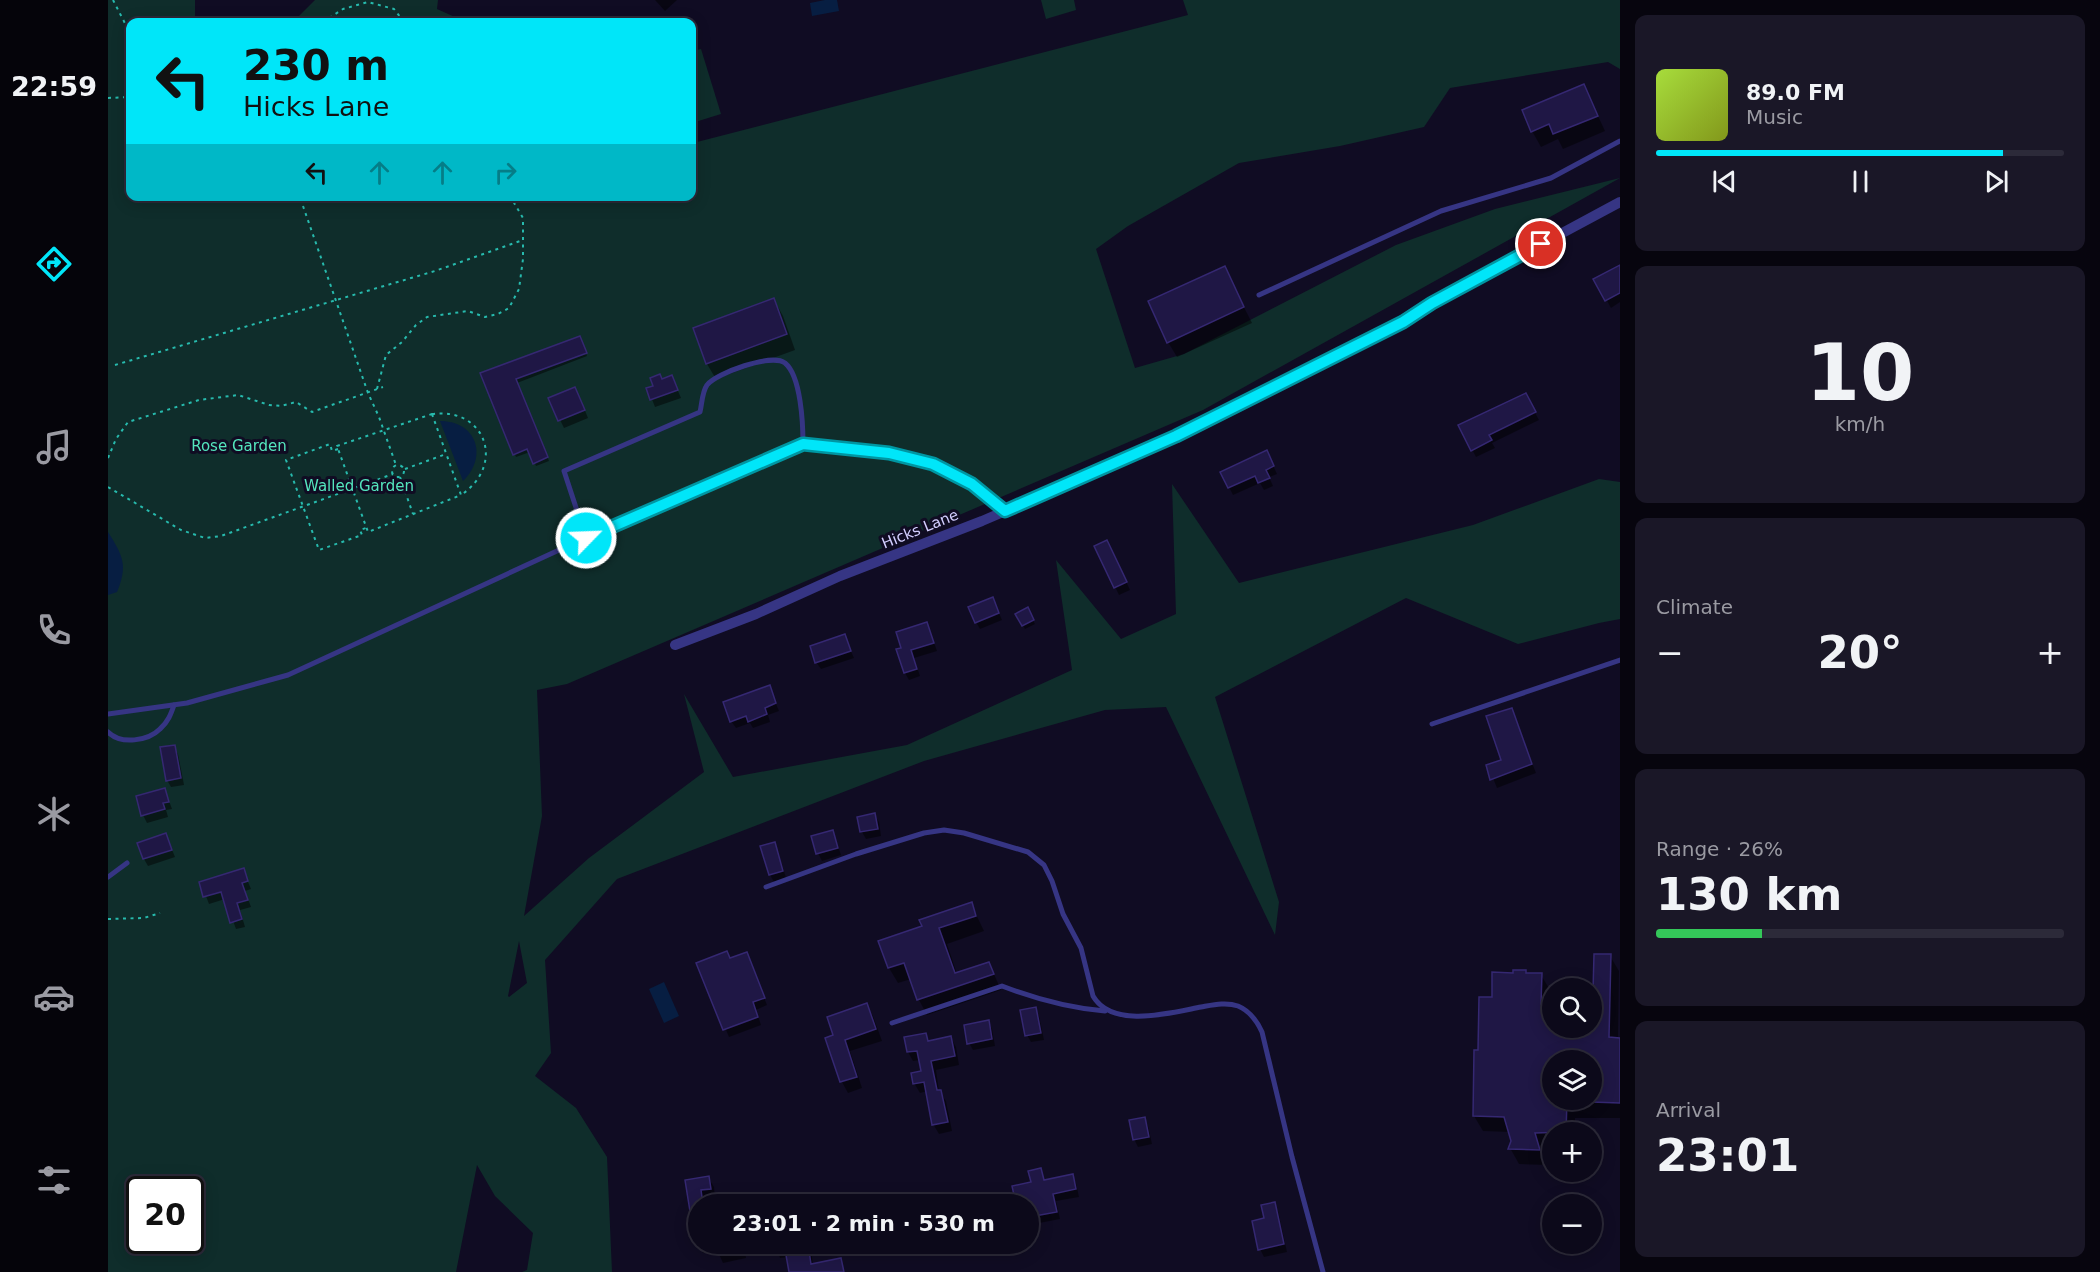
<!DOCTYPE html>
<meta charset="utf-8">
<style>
:root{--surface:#0c091a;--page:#1a1727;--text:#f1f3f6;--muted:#9a9aa2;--line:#2c2a39;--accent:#00e6f9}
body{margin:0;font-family:"DejaVu Sans",sans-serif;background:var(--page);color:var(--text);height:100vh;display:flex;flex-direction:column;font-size:22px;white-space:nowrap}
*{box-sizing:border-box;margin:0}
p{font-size:20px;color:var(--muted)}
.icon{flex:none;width:33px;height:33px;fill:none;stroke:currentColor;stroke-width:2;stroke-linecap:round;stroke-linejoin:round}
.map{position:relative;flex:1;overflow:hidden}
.details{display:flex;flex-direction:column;gap:15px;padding:15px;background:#07050e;width:480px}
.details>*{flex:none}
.top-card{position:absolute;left:18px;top:18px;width:570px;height:183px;border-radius:12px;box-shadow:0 3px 15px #0003,0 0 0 2px var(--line);background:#00e6f9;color:#111;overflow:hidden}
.fabs{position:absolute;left:1434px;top:978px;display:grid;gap:12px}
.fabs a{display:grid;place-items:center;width:60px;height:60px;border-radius:50%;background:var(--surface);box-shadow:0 3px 15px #0003,0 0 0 2px var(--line);font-size:30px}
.speed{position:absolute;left:18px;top:1176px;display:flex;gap:12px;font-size:30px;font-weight:700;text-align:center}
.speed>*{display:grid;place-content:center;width:78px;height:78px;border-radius:50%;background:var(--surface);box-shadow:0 3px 15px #0003,0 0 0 2px var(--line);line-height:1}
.speed .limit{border:3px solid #111;border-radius:9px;background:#fff;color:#111}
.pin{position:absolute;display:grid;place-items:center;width:51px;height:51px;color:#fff;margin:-26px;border:3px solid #fff;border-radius:50%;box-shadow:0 2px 6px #0007}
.me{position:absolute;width:66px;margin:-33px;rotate:66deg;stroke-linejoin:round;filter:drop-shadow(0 0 4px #0008)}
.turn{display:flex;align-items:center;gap:21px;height:126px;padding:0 18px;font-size:27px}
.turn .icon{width:78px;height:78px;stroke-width:2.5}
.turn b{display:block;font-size:42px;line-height:51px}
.lanes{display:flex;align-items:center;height:57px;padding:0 18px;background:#0003;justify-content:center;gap:30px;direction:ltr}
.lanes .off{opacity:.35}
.big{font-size:45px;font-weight:700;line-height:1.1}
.details .widget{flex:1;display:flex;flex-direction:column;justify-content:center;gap:9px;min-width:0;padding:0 21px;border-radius:12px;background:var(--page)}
.details .dial{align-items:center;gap:0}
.dial b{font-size:78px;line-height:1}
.song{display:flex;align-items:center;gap:18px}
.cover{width:72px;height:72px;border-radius:9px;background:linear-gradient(135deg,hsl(80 70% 55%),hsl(70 70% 35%))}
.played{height:6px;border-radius:3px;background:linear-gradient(90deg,var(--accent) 85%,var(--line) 85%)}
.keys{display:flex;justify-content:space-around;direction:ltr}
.heat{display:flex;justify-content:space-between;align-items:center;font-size:33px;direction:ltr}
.charge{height:9px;border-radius:4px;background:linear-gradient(90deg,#34c759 26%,var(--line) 0)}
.trip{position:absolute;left:580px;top:1194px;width:351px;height:60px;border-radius:30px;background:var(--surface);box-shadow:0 3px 15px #0003,0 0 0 2px var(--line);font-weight:700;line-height:60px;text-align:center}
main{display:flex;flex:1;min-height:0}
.menu{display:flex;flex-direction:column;width:108px;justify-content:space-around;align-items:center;background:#05040a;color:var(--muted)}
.menu .icon{width:42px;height:42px}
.menu .on{color:var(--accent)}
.menu b{font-size:27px;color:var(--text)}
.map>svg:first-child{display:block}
.green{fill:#0f2d2b;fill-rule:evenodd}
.water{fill:#071e42}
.shadow{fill:#0007;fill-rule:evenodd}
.building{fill:#1f1745;stroke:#352872;stroke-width:1.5}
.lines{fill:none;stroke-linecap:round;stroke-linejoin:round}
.path{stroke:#27baad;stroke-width:2;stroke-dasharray:3 4.5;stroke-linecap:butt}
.lane{stroke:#363584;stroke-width:5}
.street{stroke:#363584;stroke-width:10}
.route-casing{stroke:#0096a2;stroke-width:15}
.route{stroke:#00e6f9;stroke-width:10}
.labels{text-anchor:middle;stroke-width:6;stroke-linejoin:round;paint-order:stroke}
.park-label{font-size:15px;fill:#54e5bd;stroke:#100c23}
.street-label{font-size:15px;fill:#d3ceff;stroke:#100c23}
</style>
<main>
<nav class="menu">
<b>22:59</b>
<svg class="icon on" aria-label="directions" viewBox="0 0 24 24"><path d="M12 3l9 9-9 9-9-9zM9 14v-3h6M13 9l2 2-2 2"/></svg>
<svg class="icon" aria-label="music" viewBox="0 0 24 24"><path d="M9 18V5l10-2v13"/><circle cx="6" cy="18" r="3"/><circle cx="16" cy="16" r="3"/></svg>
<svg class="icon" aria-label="phone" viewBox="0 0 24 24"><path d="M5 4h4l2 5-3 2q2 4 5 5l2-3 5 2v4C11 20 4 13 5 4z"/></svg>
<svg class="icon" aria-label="climate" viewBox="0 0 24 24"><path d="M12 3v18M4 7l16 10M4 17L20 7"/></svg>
<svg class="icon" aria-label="car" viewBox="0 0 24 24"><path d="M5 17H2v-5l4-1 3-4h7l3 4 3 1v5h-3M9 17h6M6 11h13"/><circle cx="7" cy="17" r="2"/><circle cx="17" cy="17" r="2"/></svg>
<svg class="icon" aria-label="filters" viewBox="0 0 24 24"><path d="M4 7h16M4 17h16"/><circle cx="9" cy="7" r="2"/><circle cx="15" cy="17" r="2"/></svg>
</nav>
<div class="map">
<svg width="1512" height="1272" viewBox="0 0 1512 1272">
<rect width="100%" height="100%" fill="#100c23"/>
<g class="green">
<path d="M0,0H87V21L101,22H22V196H584V139L589,142L1080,15L1075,0H1512V69L1500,62L1342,88L1316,127L1232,146L1131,163L1020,226L988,249L1027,368L1076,354L1288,245L1387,209L1512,178L1095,410L459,684L429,690L434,816L416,916L481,858L596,772L576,694L625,777L799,745L964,670L948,560L1013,639L1068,614L1064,484L1131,583L1365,525L1491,479L1512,482V619L1491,623L1410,644L1298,598L1107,697L1171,902L1167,935L1058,707L997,710L816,761L509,879L437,960L443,1053L427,1076L468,1108L499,1157L504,1272H414L419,1270L425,1233L387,1196L369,1165L348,1272H0ZM411,941L419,983L401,997L400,996ZM32,1190H82V1240H32Z"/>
<path d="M207,0H330L329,9L358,22H185Z"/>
<path d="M933,0H966L968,10L938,19Z"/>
<path d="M593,49L613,114L584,123V51Z"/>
</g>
<g class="water">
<path d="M717,0H729L731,11L704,16L702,3Z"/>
<path d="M332,421C369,421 380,457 355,481Z"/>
<path d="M0,532C15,556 20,565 9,592L0,595Z"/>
<path d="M556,982L571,1016L556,1023L541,989Z"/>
</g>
<g class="shadow">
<path d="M547,0H569L557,11Z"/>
<path d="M1476,86L1497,131L1455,149L1450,139L1433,147L1424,131Z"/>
<path d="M1512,266V302L1503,308L1487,279Z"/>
<path d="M1116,268L1144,323L1069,357L1060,342Z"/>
<path d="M666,300L675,316L687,350L608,379L599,364Z"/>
<path d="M473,341L479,356L409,383L441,461L428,466L422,452L408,457L374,374Z"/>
<path d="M564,377L573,398L547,407L540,389L554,380Z"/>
<path d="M471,396L480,418L456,428L442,399Z"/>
<path d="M1421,402L1431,420L1384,443L1387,448L1368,457L1352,426Z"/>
<path d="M1162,459L1169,474L1161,477L1165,486L1156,490L1152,483L1125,495L1121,487Z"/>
<path d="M988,547L1003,549L1022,590L1011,595Z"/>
<path d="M888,606L894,620L872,629L868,622Z"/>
<path d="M919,609L927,624L917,629L909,614Z"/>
<path d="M819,623L829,651L806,658L812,676L801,680L797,673L795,649Z"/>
<path d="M736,636L746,658L713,669L708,662Z"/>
<path d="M661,687L671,711L660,715L662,722L645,728L642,723L628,728L623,721Z"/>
<path d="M1403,710L1428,773L1389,788L1380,766L1395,761Z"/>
<path d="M66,747L70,754L76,785L63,787L59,780Z"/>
<path d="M57,790L64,809L58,810L60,817L39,823L35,815Z"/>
<path d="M766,815L771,822L773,836L758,839L754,832L751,818Z"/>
<path d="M725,831L733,855L714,861L710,853Z"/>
<path d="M58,835L67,857L40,866L36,859Z"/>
<path d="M666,844L670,851L678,878L666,882L662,875Z"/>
<path d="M135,870L143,889L137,891L143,907L132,910L137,927L128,929L117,899L101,904L93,883Z"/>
<path d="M863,904L876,931L839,944L849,974L881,963L893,990L819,1015L811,1000L803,979L790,983L781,968L772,942L815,927Z"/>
<path d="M638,953L659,1005L648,1010L653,1025L621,1037L590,964L622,959Z"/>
<path d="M1502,956L1511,971L1510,1039H1512V1118H1467V1132H1444V1149L1434,1148L1439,1165L1411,1164L1402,1148L1404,1142L1402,1132L1375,1131L1366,1116L1371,1051L1385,999L1407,974L1417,971L1419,975H1433L1442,990L1441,1006L1444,1007V1028H1484V1012H1486ZM1444,1060H1484V1100H1444Z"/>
<path d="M759,1005L765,1016L774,1041L742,1051L754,1088L740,1093L734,1082L719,1039L727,1036Z"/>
<path d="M927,1009L931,1016L936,1040L923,1042L919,1035Z"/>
<path d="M880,1022L884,1029L887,1046L865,1050L861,1043Z"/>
<path d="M817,1034L822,1042L843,1038L848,1047L851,1065L828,1070L831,1091L838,1101L844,1131L831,1134L825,1124L819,1091L812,1093L806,1083L814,1072L812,1060L805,1061L800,1052Z"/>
<path d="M1036,1118L1040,1126L1044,1144L1030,1147L1026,1139Z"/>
<path d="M932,1170L937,1181L964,1176L968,1183L971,1197L948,1201L952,1219L926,1224L921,1214V1204H910L906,1187L924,1184Z"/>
<path d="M600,1177L606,1187L607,1198L597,1200L598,1204H591V1244H636L638,1258L615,1263L609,1250L595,1253L589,1243L578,1181Z"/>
<path d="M1166,1204L1170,1211L1179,1252L1156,1257L1152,1249Z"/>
<path d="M667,1244H699L703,1250L705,1265L732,1260L737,1272H683L680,1257L672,1258Z"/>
</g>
<g class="building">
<path d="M1476,84L1490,116L1445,134L1441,124L1423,132L1414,110Z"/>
<path d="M1512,265V293L1497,301L1485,279Z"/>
<path d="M1117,266L1136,307L1059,343L1040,301Z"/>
<path d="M666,298L679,334L598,364L585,328Z"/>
<path d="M472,336L479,353L408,379L440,457L425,464L419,449L405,455L372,373Z"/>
<path d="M552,374L554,379L564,375L570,390L542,400L538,388L545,386L542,378Z"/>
<path d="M467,387L477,410L450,421L440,398Z"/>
<path d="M1418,393L1428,412L1381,435L1384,440L1363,451L1350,425Z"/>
<path d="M1159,450L1166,466L1158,470L1162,478L1150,483L1147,476L1120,488L1112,472Z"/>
<path d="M999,540L1019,582L1006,588L986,546Z"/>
<path d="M885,597L891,613L867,623L860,607Z"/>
<path d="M920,607L926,620L914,626L907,614Z"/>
<path d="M819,622L826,643L803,650L809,669L796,673L788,649L793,648L788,632Z"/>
<path d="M737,634L743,651L707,663L702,646Z"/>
<path d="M662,685L668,703L657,708L659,714L640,722L638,716L622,722L615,702Z"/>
<path d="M1404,708L1424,764L1382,780L1378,765L1393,760L1378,716Z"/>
<path d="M67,745L73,778L58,781L52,747Z"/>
<path d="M57,788L61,802L55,803L57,809L33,816L28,796Z"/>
<path d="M767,813L770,829L752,832L749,817Z"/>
<path d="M725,830L730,848L708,854L703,836Z"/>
<path d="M58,833L64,850L35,859L29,843Z"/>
<path d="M667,842L675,871L661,875L652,846Z"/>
<path d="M136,868L140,881L134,883L140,900L129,903L134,919L122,923L113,892L95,897L91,882Z"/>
<path d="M864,902L868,916L831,928L847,973L881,962L886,974L809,1000L796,963L780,968L770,941L814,926L811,920Z"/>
<path d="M619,951L622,958L639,952L657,998L645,1002L650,1017L615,1030L588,963Z"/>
<path d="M1486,954H1503L1501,1037L1512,1038V1103L1484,1102V1060H1444V1100H1459L1458,1132L1427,1133L1432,1150L1400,1149L1403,1141L1396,1117L1365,1116L1366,1050H1370L1371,997H1384V972L1405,973V970H1418V973H1434L1433,1004L1444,1005V1028H1484Z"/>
<path d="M759,1003L768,1029L737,1040L749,1077L732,1082L717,1038L725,1035L719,1017Z"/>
<path d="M928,1007L933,1033L917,1036L912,1010Z"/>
<path d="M881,1020L884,1039L859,1044L856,1025Z"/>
<path d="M818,1033L820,1041L843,1036L847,1056L823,1061L829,1090H833L840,1122L824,1125L816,1082L805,1084L803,1073L813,1071L809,1051L799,1052L796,1037Z"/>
<path d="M1037,1117L1041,1137L1025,1140L1021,1120Z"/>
<path d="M933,1168L936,1180L965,1174L968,1189L945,1194L949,1212L921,1217V1204H908L904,1186L923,1182L920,1171Z"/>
<path d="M601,1176L603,1189L593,1190L595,1204H591V1230H585L577,1180Z"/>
<path d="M1167,1202L1176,1244L1150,1250L1144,1221L1156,1218L1153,1205Z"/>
<path d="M676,1244H700L703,1264L733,1258L736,1272H681Z"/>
</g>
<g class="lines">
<g class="path">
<path d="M5,0L22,33"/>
<path d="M215,22L235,9L260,2L286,9L296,22"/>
<path d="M0,98L22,97"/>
<path d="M195,206L260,393L271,417L288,465"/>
<path d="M7,365L327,271L415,240"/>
<path d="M269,389L278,355L294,342L308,325L319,317L360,311L377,317L390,314L401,308L411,289L415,259V218L402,196"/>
<path d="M324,414L353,495L260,532L229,446Z"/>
<path d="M324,414C378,407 398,465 353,495"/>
<path d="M230,449L224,451L222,444L178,460L211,550L254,535L252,530L258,528"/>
<path d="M0,458L8,439L20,422L91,400L130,395L161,405L173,406L188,402L204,412L275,387"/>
<circle cx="290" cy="471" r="6"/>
<path d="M297,469L338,454"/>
<path d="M292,477L305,514"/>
<path d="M0,487L73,530L97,538L113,536L285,474"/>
<path d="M0,919L36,918L52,913"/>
</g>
<g class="lane">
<path d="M1151,295L1333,211L1443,178L1512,141"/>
<path d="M478,538L456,471L592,412C594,404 594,392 599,385C609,373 663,353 677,363C693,376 695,424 695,444"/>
<path d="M0,714L79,703L180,675L475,539L695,444L781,453L825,463L863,484L897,511"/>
<path d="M1324,724L1512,660"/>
<path d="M0,732C13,745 40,741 52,729C60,722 63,714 66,705"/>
<path d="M0,877L19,863"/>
<path d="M658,887L748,854L816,833L836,830L856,833L920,852L936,865L944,881L955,914L973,948L985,996C1004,1029 1062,1013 1093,1007C1105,1005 1118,1002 1130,1006C1142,1011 1149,1021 1154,1032L1184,1157L1215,1272"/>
<path d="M784,1023L894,986C928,999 961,1008 997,1011"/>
</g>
<path class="street" d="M567,645L648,614L732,576L874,521L1002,466L1068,437L1295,322L1324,303L1512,202"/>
</g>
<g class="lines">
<defs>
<path id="route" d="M478,538L695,444L781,453L825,464L864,484L897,511L1068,436L1295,322L1324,303L1433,244"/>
</defs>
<use href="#route" class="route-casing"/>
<use href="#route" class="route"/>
</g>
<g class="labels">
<g class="park-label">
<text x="131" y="451">Rose Garden</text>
<text x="251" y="491">Walled Garden</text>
</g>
<g class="street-label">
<text transform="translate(812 529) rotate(-22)" y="5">Hicks Lane</text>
</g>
</g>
</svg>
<div class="fabs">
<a><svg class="icon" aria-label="search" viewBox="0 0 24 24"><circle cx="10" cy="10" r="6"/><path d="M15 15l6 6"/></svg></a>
<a><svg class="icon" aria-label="layers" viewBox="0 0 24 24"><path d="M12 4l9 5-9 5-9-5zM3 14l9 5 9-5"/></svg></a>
<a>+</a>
<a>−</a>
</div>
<div class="speed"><div class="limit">20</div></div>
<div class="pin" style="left:1433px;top:244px;background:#d93025"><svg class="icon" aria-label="arrive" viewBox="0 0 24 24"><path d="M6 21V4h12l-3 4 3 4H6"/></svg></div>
<svg class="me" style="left:478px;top:538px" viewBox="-20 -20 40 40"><circle r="17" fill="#00e6f9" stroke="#fff" stroke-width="3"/><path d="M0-11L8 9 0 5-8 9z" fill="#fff"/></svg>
<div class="trip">23:01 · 2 min · 530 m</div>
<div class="top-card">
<div class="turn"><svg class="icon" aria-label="left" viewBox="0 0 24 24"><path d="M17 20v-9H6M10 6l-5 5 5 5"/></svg><div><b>230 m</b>Hicks Lane</div></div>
<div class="lanes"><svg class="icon" aria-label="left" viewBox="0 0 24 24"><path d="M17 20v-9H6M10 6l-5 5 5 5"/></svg><svg class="icon off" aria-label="ahead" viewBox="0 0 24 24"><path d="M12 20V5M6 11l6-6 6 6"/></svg><svg class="icon off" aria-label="ahead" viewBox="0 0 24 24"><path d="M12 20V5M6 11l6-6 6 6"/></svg><svg class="icon off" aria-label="right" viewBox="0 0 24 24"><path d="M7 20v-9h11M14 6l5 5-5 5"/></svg></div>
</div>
</div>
<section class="details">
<div class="widget">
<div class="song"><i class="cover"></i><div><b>89.0 FM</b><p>Music</p></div></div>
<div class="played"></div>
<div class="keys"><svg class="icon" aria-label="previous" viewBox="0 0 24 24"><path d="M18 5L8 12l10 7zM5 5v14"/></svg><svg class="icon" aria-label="pause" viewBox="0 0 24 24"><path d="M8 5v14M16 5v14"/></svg><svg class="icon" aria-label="next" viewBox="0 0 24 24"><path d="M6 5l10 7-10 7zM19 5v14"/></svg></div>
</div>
<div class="widget dial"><b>10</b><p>km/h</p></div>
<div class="widget"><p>Climate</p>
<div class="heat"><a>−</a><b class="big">20°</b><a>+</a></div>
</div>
<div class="widget"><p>Range · 26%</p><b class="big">130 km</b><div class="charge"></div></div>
<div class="widget"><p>Arrival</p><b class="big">23:01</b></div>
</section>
</main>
